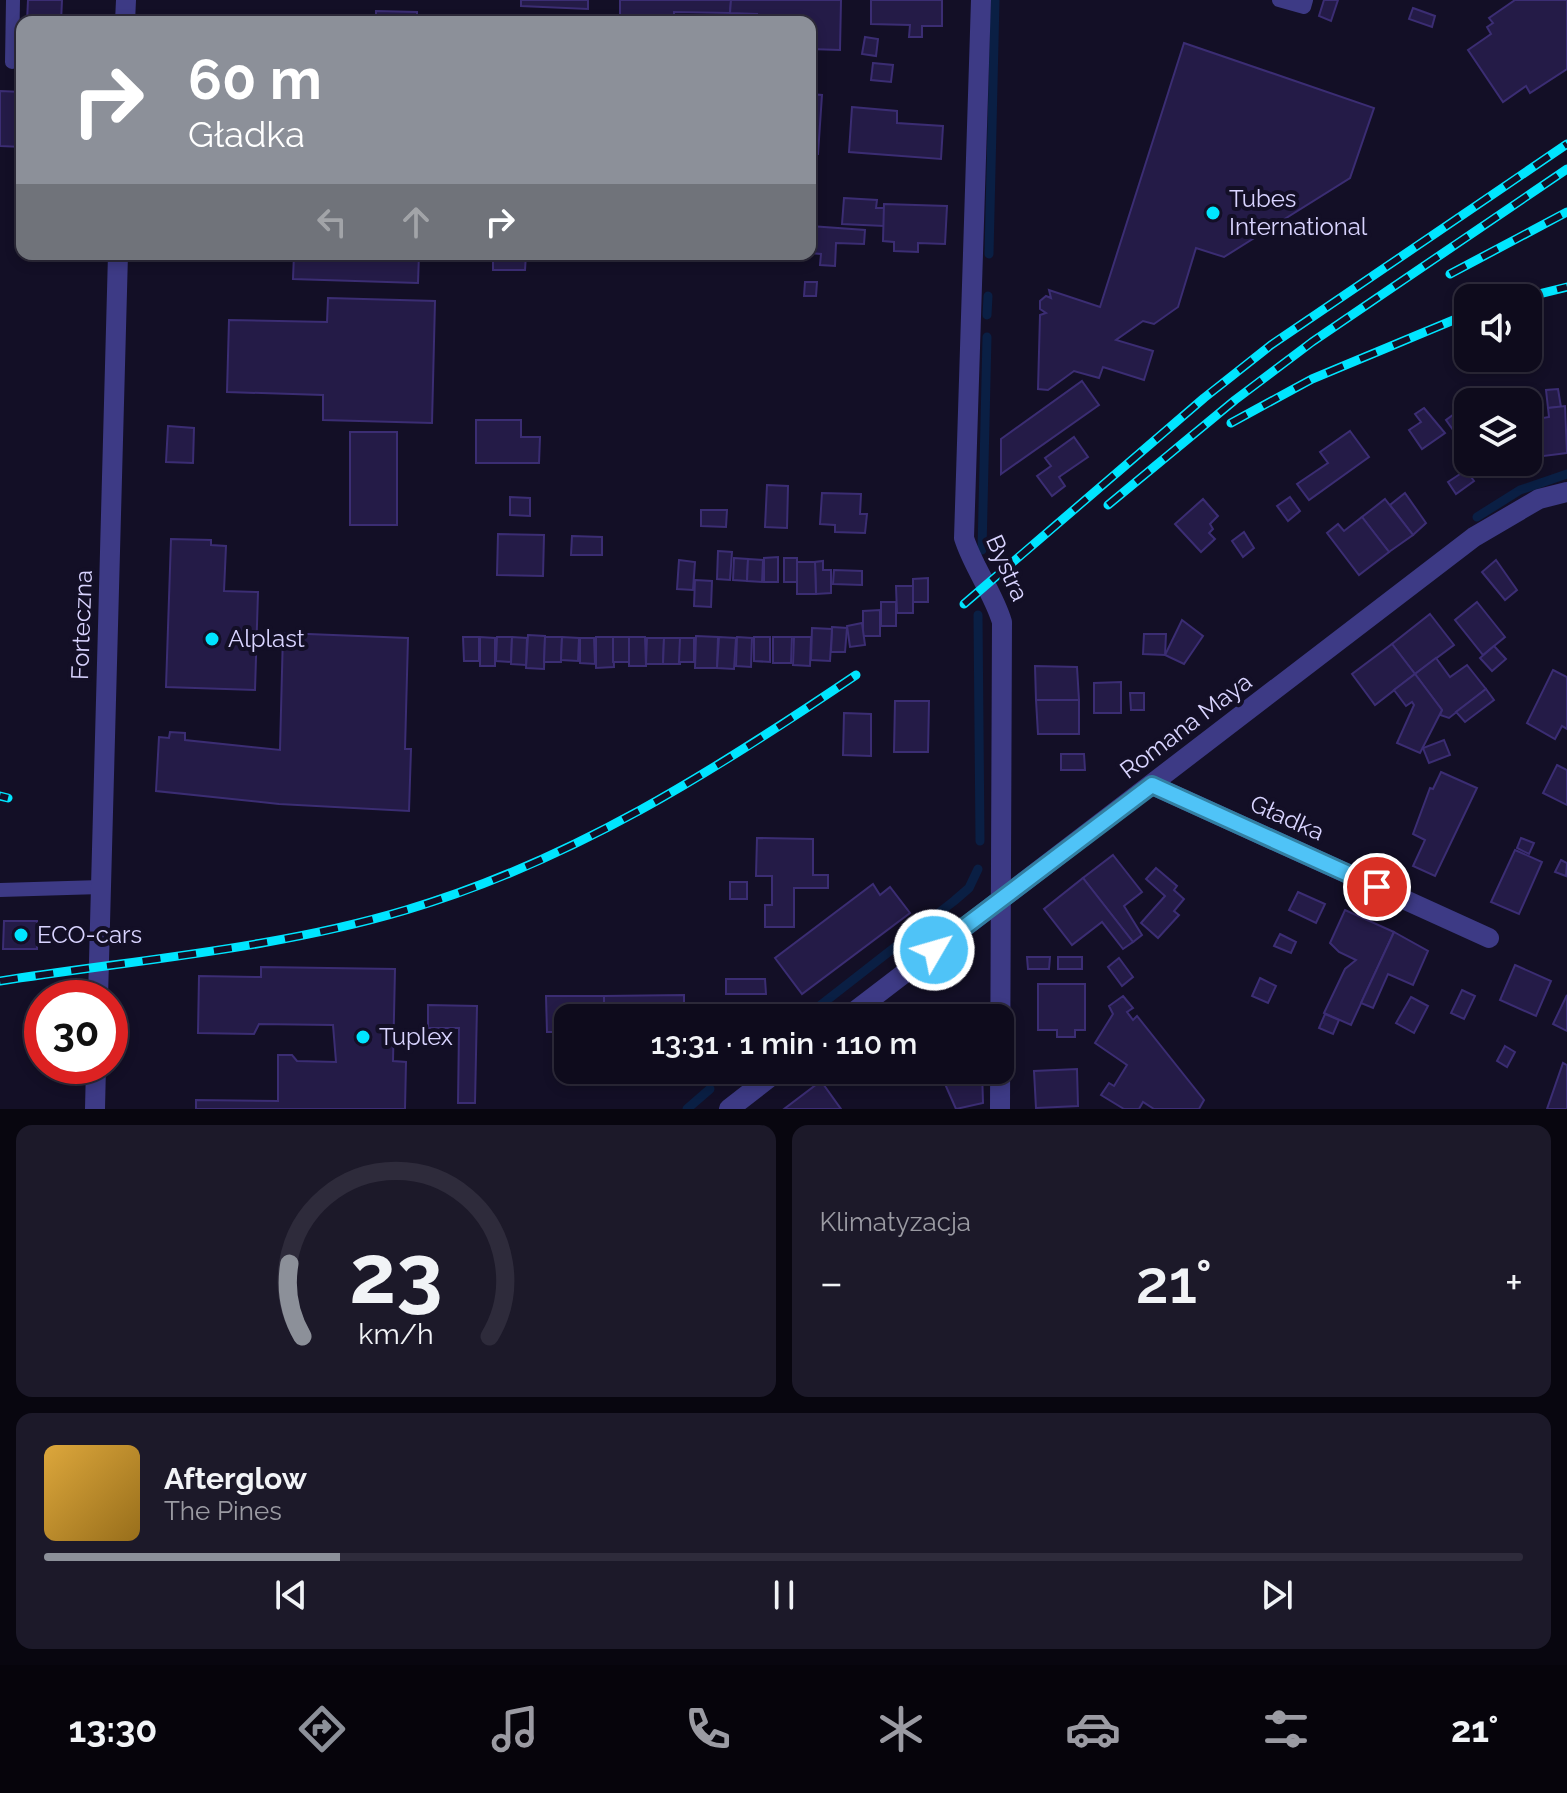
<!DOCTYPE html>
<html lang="pl">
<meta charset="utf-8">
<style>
:root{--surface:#0e0b1c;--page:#1c1929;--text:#f1f3f6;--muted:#9b9ba3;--line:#2e2b3b;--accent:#8c9099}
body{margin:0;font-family:Raleway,sans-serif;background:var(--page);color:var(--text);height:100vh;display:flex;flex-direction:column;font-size:30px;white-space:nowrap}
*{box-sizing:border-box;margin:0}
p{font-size:26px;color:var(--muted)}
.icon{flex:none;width:44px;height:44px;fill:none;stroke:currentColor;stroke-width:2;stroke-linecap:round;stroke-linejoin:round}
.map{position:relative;height:1109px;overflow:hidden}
.details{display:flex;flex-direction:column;gap:16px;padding:16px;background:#08060f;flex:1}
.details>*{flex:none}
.hud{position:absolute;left:16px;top:16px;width:800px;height:244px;border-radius:16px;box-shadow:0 4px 12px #0003,0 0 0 2px var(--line);background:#8c9099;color:#fff;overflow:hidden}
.buttons{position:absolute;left:1454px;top:284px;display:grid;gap:16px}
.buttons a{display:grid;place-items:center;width:88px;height:88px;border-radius:16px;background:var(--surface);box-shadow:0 4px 12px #0003,0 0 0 2px var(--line);font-size:40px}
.speed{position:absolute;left:24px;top:980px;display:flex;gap:16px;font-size:40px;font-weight:700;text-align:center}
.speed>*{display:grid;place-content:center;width:104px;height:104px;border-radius:50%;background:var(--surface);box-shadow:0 4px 12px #0003,0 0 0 2px var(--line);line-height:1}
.speed .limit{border:12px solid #d22;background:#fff;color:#111}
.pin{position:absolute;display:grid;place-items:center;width:68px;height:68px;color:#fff;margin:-34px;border:4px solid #fff;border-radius:50%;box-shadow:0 2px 8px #0007}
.me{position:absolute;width:88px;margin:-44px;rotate:52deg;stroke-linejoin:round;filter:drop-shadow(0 0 6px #0008)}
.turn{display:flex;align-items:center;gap:28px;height:168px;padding:0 40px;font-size:36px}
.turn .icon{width:104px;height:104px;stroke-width:2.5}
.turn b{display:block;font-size:56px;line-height:68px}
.lanes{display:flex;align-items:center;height:76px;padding:0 40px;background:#0003;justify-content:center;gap:40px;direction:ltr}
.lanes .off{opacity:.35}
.big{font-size:60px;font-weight:600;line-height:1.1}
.details .card{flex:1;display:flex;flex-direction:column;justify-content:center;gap:12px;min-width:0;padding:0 28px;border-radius:16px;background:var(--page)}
.details .dial{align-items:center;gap:0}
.dial svg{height:208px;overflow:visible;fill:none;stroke:var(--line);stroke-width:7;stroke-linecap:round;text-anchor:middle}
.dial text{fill:var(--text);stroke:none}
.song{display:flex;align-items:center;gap:24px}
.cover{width:96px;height:96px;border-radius:12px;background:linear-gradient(135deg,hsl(40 70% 55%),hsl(40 70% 35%))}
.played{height:8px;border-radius:4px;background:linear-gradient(90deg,var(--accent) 20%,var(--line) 20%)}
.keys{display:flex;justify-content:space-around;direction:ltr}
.heat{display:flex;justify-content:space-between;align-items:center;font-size:44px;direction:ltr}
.details .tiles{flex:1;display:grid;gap:16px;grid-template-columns:1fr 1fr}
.card:last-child{grid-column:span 2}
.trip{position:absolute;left:554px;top:1004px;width:460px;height:80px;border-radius:16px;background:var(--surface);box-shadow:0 4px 12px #0003,0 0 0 2px var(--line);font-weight:600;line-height:80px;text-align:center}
.tabs{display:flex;height:128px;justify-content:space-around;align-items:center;background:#06040b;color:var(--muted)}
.tabs .icon{width:56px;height:56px}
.tabs .current{color:var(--accent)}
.tabs b{font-size:36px;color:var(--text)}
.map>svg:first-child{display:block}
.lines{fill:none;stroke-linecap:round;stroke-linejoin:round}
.stream{stroke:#0a1f44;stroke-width:9}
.building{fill:#241b47;stroke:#3b2d73;stroke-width:2}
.lane{stroke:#3d3a85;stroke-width:14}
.street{stroke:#3d3a85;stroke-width:20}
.rail-casing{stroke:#00e5ff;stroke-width:9}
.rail{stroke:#130f26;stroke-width:6;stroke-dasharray:18;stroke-linecap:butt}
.route-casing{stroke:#337fa1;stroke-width:20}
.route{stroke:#4fc3f7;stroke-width:14}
.poi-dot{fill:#00e5ff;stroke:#130f26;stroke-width:3}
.labels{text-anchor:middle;stroke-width:8;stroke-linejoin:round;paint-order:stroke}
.poi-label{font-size:24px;fill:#d9d4ff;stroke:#130f26;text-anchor:start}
.street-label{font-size:24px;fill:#d9d4ff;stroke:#130f26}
</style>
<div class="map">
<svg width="1567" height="1109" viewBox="0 0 1567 1109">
<rect width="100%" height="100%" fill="#130f26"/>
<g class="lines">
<g class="stream">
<path d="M989,254L995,0"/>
<path d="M987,315L988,296"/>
<path d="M1477,517L1520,490L1567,474"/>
<path d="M982,550L987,337"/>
<path d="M978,615L980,841"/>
<path d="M804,1018L954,901L969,888L978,869"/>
<path d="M687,1109L710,1089"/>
</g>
</g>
<g class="building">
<path d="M28,0H62L61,22H27Z"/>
<path d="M521,0H588V9L521,6Z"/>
<path d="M620,0H731L730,13L674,12V22H620Z"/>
<path d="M731,0H841L840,50L810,49V22H757V14L730,13Z"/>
<path d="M871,0H942V26H922V37H909L910,25L871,24Z"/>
<path d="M1324,0H1338L1331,21L1319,16Z"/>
<path d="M1515,0H1567V69L1530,93L1526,86L1503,102L1468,50L1491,34L1487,27L1493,23L1489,18Z"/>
<path d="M1413,8L1435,16L1432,27L1409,19Z"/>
<path d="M376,11L417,12V22H376Z"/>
<path d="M865,37L878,39L876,56L862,54Z"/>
<path d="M1184,43L1374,108L1350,178L1224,257L1196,248L1178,307L1154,324L1143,321L1116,340L1153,351L1144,380L1103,367L1099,378L1074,371L1048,390L1038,389L1040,315L1046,313L1040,309V301L1046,296L1051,298L1049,290L1100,307Z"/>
<path d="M873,63L893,65L891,82L871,80Z"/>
<path d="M0,91L22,92V147L0,146Z"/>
<path d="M810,94L822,95L818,154H810Z"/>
<path d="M852,107L897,111V123L943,126L941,159L849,152Z"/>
<path d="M844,198L877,200L876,208H884V226L842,224Z"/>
<path d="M884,204L947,206L945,244L918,243V252L894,251V242L883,241Z"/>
<path d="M810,226L865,230L864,244L836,243L835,266L820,265L821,254L810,253Z"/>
<path d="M294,254H419L418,283L293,279Z"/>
<path d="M493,254H526L525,270H493Z"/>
<path d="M805,282H817L816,296H804Z"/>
<path d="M328,298L435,301L432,423L323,420V395L227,392L229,320L327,322Z"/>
<path d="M1082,381L1099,405L1001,474V439Z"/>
<path d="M1558,389L1561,407L1548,408L1546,390Z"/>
<path d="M1565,406L1567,453L1536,457L1531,420L1549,417L1548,408Z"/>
<path d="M1424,408L1445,433L1422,449L1409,430L1421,422L1415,414Z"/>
<path d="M1457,412L1468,427V435L1460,440L1446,420Z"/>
<path d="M476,420H521V437H540L539,463H476Z"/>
<path d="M168,426L194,428L193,463L166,462Z"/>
<path d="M1350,431L1369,457L1309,500L1297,484L1328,463L1320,452Z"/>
<rect x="350" y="432" width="47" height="93"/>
<path d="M1074,437L1088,457L1059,477L1065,486L1052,496L1037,476L1051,466L1045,458Z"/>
<path d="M1461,452L1469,462L1462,467L1455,457Z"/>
<path d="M1466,470L1474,481L1456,494L1448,482Z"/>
<path d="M767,485L788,486L787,528L765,527Z"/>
<path d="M822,493L861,494L860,514H867L865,533L835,532V525L820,524Z"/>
<path d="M1405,493L1426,523L1413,535L1390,505Z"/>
<path d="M510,497L530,498V516L510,515Z"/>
<path d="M1290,497L1300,511L1288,521L1277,506Z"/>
<path d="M1203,499L1218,516L1210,524L1213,529L1209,533L1215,539L1201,552L1175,524Z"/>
<path d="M1385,499L1413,535L1389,552L1362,517Z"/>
<path d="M701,510H727L726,527L701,526Z"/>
<path d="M1362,517L1389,552L1359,575L1327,533L1338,524L1344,531Z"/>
<path d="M1244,532L1254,548L1243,557L1232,541Z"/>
<path d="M498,534L544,535L543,576L497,575Z"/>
<path d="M572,536L602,537V555H571Z"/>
<path d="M171,539L211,540V545L226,546L224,591L258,592L255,690L166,687Z"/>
<path d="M718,551L732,552L730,580L717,579Z"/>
<path d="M778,557V582H764V558Z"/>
<path d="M734,558L748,559L747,581L733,580Z"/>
<rect x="784" y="558" width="13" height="24"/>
<path d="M748,559L763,560L762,582L747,581Z"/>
<path d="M679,560L695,562L693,590L677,589Z"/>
<path d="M1496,560L1517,590L1505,600L1482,572Z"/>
<path d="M823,561V570H831V593L816,594L815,562Z"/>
<path d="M797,562H815L816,594H797Z"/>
<path d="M834,570L862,571V585L833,584Z"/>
<path d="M928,578V602H913V579Z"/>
<path d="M695,580L712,581L711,607L694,606Z"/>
<path d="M896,586H913V613H897Z"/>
<rect x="881" y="602" width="15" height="24"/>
<path d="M1477,602L1505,637L1483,655L1455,620Z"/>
<path d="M880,610V636H863V611Z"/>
<path d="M1430,614L1454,645L1415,674L1392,644Z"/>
<path d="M1182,620L1203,636L1184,664L1165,655Z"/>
<path d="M862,623L865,645L850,647L847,626Z"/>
<path d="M832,627L847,628L845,652H831Z"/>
<path d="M812,628L832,629L830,661L811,660Z"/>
<path d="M283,633L408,638L405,749H411L409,811L279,804L156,791L159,737L169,738L170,732L185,733V740L280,750Z"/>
<path d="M1144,634H1166L1165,655L1143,654Z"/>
<path d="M528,635L545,636L544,669L526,668Z"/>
<path d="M696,636L718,637L717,668H695Z"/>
<path d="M463,637H479V661H464Z"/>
<path d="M480,637L495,638V666H480Z"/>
<path d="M497,637H512L511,662L496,661Z"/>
<path d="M512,637L527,638L526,665L511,664Z"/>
<path d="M545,637H562L561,662H544Z"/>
<path d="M562,637L579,638L578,661L561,660Z"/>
<path d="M596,637H613L614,667L596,668Z"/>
<rect x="613" y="637" width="16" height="25"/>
<path d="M629,637H645L646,666H629Z"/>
<path d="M719,637L736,638L734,669L717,668Z"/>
<path d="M737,637L752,638L751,667L736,666Z"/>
<path d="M754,637H770V662L754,661Z"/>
<path d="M773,637H792L791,663H773Z"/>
<path d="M794,637H811L810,666L793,665Z"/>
<path d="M580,638H594L595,664L580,663Z"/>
<path d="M647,638H664L663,664H646Z"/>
<path d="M664,638H680V664H663Z"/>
<path d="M680,638H694V662H679Z"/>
<path d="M1392,644L1415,674L1375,705L1352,674Z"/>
<path d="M1494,646L1506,659L1492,671L1480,658Z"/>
<path d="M1436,658L1450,677L1467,665L1486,689L1449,718L1440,715L1442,710L1415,674Z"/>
<path d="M1035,666L1077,667L1079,700H1036Z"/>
<path d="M1553,670L1567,677V729L1562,726L1555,739L1527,723Z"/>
<path d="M1415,674L1442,710L1420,753L1397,743L1414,705L1412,702L1406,706L1394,690Z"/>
<path d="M1121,682V713H1094V683Z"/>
<path d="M1486,689L1494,700L1465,722L1456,712Z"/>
<path d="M1130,693H1144V710H1131Z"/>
<path d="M1036,700H1079V734H1038Z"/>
<path d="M895,701H929L928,752H894Z"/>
<path d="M844,713L871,714V756L843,755Z"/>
<path d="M1444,740L1450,755L1429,763L1423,748Z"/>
<path d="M1061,754H1084L1085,770H1061Z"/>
<path d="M1557,765L1567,770V805L1543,793Z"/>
<path d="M1441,772L1477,788L1435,876L1413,866L1425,840L1413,834L1430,788L1433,789Z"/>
<path d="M757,838L813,839V875H828V888H794V927H765V905H772V876H756Z"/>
<path d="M1521,838L1534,843L1529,854L1517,848Z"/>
<path d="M1515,850L1542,862L1519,914L1491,902Z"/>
<path d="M1113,855L1142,892L1124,906L1142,935L1133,942L1083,878Z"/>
<path d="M1561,860L1567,863L1566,876L1555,872Z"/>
<path d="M1156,868L1177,886L1174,890L1184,899L1174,911L1179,915L1158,938L1141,923L1165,896L1146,879Z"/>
<path d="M1083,878L1133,942L1123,949L1102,922L1072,945L1044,909Z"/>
<rect x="730" y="882" width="17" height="17"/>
<path d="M873,884L880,895L890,887L910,913L802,994L775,958Z"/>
<path d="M1298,892L1325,904L1316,923L1289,910Z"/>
<path d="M1345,910L1394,932L1351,1025L1324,1013L1345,969L1356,960L1339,952L1330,943Z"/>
<path d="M4,921H37V949H3Z"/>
<path d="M1394,932L1428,951L1413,985L1388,974L1373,1008L1361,1003Z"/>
<path d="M1280,934L1296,942L1291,953L1274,946Z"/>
<path d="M1027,957H1050L1049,969H1028Z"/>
<rect x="1058" y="957" width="24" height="12"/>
<path d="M1119,958L1133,977L1122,986L1108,967Z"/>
<path d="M1515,965L1551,981L1536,1016L1500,1000Z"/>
<path d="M261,967L395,969L393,1061L406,1062L405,1109H196V1100L278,1101V1055H292L297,1061L336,1062L333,1025L259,1024L254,1034L198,1033L199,976L261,977Z"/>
<path d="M1260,978L1276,986L1268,1003L1252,996Z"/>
<path d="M726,979H765L766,994H726Z"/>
<path d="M1038,984H1085V1030H1075V1037H1057V1030H1038Z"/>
<path d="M1462,990L1475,996L1464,1019L1451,1013Z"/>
<path d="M684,995V1015L604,1016V996Z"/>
<path d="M1567,995V1031L1553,1024Z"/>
<path d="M546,996H604V1016L568,1018V1032H547Z"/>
<path d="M1123,996L1133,1008L1127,1012L1133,1020L1137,1016L1204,1100L1199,1109H1154L1143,1102L1139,1109H1124L1101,1095L1109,1083L1114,1086L1127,1065L1095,1043L1113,1014L1109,1006Z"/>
<path d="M1411,997L1428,1006L1414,1033L1396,1023Z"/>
<path d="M428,1005L477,1006L475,1103H458L459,1028H428Z"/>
<path d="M1325,1014L1339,1020L1333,1034L1319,1028Z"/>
<path d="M1505,1046L1515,1052L1507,1067L1497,1061Z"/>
<path d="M1563,1063L1567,1065V1109H1547Z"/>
<path d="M1077,1069L1078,1106L1036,1108L1034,1071Z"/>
<path d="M644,1070H666L653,1081Z"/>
<path d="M977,1070H982L983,1103L956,1109L945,1084Z"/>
<path d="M821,1081L841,1109H784Z"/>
</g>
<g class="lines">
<g class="lane">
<path d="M1279,0L1304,7L1306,0"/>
<path d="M12,62L13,0"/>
<path d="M0,890L101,887"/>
</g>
<g class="street">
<path d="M981,0L964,538C974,569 993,592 1002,622L1000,1109"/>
<path d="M125,22L126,0"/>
<path d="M1152,785L1489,938"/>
<path d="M98,998L118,254"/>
<path d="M846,1018L1474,537L1539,499L1567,492"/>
<path d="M95,1109L96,1066"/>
<path d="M729,1109L779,1070"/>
</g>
<defs>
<g id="rail">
<path d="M1450,274L1567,212"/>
<path d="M1522,298L1567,287"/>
<path d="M1231,423L1312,379L1468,314"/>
<path d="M1108,505L1235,400L1312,342L1567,169"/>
<path d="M964,604L1204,398L1271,345L1567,144"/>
<path d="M0,796L8,798"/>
<path d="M0,981C135,960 275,949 406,910C572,861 714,771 856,675"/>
</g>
</defs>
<use href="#rail" class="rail-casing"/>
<use href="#rail" class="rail"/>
</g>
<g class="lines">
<defs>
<path id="route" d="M934,950L1152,785L1377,887"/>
</defs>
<use href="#route" class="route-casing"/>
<use href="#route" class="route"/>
</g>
<g class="poi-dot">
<circle cx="1213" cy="213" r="8"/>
<circle cx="212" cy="639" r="8"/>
<circle cx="21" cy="935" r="8"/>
<circle cx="363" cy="1037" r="8"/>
</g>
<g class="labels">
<g class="poi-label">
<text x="1229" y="207">Tubes<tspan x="1229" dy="28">International</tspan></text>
<text x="228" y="647">Alplast</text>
<text x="37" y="943">ECO-cars</text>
<text x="379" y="1045">Tuplex</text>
</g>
<g class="street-label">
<text transform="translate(1007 568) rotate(66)" y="8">Bystra</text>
<text transform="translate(82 625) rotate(-88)" y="8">Forteczna</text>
<text transform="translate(1186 726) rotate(-37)" y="8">Romana Maya</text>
<text transform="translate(1287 818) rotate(24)" y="8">Gładka</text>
</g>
</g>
</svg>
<div class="buttons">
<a><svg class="icon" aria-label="sound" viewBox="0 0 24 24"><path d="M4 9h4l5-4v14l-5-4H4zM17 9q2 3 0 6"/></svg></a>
<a><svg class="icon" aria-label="layers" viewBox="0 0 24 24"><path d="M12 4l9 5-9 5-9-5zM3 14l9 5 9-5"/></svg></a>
</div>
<div class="speed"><div class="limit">30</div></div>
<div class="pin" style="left:1377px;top:887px;background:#d93025"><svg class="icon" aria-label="arrive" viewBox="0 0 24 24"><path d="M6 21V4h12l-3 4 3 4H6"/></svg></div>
<svg class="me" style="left:934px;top:950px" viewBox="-20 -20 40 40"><circle r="17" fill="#4fc3f7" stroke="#fff" stroke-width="3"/><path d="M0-11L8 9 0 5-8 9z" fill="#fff"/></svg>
<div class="trip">13:31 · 1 min · 110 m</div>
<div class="hud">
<div class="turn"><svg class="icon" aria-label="right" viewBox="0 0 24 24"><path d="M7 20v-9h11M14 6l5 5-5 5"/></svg><div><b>60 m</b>Gładka</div></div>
<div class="lanes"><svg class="icon off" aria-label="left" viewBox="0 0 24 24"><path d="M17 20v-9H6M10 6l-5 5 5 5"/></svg><svg class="icon off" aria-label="ahead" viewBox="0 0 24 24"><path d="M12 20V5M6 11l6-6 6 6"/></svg><svg class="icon" aria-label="right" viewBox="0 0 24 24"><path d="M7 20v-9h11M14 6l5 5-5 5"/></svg></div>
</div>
</div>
<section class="details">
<div class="tiles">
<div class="card dial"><svg viewBox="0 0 100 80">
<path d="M14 69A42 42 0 1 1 86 69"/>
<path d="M14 69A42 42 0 0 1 9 41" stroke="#8c9099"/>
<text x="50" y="56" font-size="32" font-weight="700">23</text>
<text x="50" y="72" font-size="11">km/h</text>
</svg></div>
<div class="card"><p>Klimatyzacja</p>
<div class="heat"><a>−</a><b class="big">21°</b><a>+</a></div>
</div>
<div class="card">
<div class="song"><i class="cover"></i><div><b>Afterglow</b><p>The Pines</p></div></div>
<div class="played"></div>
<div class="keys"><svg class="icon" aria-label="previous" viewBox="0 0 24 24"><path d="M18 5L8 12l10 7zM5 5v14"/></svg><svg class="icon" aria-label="pause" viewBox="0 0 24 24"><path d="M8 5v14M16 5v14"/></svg><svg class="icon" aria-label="next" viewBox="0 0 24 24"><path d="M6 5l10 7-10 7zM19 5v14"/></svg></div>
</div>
</div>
</section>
<nav class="tabs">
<b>13:30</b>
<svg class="icon current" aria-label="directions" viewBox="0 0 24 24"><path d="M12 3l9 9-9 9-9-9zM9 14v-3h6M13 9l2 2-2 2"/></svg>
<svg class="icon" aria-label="music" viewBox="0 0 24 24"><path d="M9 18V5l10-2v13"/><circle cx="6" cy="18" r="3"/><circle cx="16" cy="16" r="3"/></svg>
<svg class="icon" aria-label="phone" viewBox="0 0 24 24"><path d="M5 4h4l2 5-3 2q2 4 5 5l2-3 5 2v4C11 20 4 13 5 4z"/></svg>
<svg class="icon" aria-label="climate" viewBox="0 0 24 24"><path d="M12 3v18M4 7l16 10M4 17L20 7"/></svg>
<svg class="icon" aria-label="car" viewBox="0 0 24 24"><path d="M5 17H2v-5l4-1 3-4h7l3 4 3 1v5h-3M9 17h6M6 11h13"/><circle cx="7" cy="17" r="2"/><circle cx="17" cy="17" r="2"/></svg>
<svg class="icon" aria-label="filters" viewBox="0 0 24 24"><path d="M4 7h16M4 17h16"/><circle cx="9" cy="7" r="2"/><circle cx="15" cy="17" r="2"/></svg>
<b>21°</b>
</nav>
